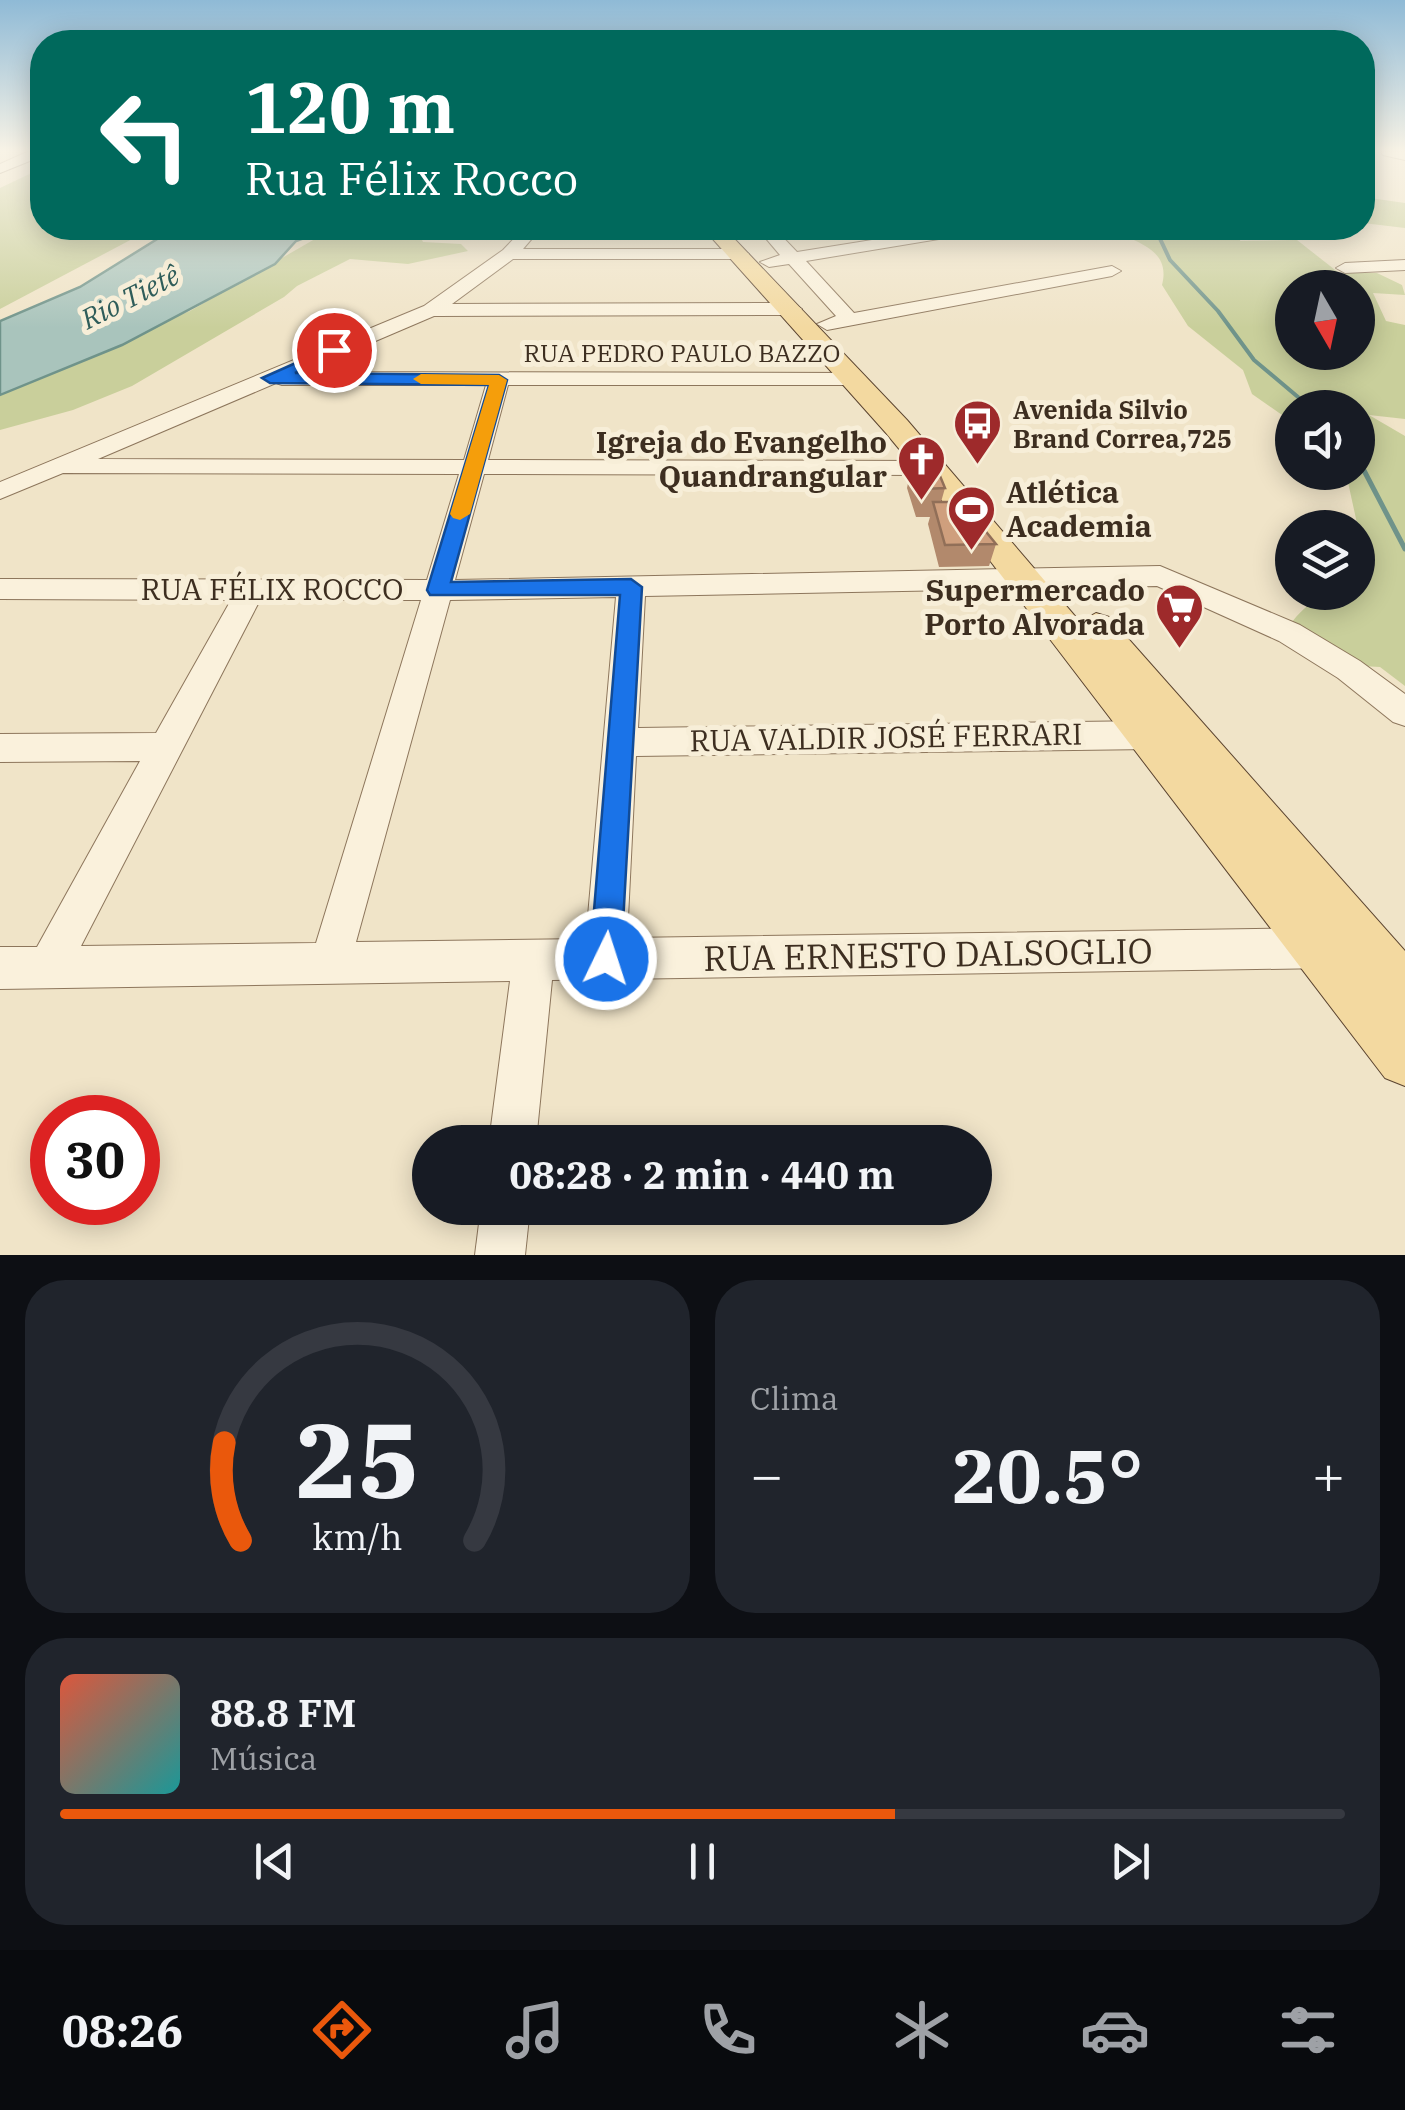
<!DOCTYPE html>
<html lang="pt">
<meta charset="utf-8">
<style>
:root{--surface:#171b24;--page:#20242c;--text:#f1f3f6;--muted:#9ea1a6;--line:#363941;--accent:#ea580c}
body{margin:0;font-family:"IBM Plex Serif",serif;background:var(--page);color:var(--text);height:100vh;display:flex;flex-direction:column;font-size:38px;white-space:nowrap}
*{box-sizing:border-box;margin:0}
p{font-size:32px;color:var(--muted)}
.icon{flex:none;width:55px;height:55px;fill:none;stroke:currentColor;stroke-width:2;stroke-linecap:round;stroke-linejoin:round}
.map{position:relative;height:1255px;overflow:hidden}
.sheet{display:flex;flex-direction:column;gap:25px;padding:25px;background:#0d0f14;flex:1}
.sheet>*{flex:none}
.guide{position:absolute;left:30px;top:30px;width:1345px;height:210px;border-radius:40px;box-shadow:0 5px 25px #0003;background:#00695c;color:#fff;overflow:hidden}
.needle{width:65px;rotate:171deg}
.controls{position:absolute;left:1275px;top:270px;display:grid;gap:20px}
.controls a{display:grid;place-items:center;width:100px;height:100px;border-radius:50%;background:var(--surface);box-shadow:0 5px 25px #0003;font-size:50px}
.speed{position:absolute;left:30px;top:1095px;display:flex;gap:20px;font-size:50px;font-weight:700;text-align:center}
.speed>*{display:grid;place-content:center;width:130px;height:130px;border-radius:50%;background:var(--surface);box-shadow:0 5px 25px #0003;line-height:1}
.speed .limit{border:15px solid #d22;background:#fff;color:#111}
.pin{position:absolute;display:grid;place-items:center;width:85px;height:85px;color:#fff;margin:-42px;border:5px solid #fff;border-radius:50%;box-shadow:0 2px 10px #0007}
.me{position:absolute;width:110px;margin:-55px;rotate:4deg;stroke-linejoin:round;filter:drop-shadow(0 0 8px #0008)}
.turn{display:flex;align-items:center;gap:35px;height:210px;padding:0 50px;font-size:45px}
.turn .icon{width:130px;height:130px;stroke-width:2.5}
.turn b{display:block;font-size:70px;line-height:85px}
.big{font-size:75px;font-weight:800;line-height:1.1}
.sheet .card{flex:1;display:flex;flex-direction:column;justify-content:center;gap:15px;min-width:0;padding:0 35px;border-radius:40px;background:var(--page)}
.sheet .dial{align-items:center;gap:0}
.dial svg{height:260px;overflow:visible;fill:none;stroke:var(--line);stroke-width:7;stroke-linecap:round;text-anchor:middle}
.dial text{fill:var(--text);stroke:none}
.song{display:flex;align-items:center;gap:30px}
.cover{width:120px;height:120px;border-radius:15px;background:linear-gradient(135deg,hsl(10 70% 55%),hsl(180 70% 35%))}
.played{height:10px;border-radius:5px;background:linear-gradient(90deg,var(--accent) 65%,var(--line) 65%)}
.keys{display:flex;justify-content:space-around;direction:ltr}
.heat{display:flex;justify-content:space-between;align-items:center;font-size:55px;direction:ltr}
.sheet .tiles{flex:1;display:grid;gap:25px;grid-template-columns:1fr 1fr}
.card:last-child{grid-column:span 2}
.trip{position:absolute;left:412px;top:1125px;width:580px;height:100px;border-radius:50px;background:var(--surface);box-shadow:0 5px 25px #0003;font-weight:800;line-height:100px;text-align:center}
.tab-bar{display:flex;height:160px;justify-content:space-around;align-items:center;background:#090b0e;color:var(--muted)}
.tab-bar .icon{width:70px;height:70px}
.tab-bar .active{color:var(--accent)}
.tab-bar b{font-size:45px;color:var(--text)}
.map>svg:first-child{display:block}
.green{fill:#c9cf9b;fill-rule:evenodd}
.water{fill:#a9c4bc;stroke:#6f938a;stroke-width:2.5}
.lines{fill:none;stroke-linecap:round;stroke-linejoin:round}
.stream-far1{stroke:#6f938a;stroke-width:4}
.stream{stroke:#6f938a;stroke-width:5}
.minor-casing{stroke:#8d765c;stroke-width:2}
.major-casing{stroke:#5b4430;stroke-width:2}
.minor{fill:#faf1dc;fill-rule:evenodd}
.major{fill:#f3d9a0;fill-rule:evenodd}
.wall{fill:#b2896c}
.building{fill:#cf9f7d;stroke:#916f58;stroke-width:2.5}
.route{fill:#1a73e8;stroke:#114b97;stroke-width:2.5}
.slow{fill:#f59e0b}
.labels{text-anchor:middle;stroke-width:10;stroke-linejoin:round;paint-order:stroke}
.far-street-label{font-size:25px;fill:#3d2e20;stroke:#f7eed8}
.far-poi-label{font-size:25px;font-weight:bold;fill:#3d2e20;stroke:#f7eed8;text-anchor:start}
.far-water-label{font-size:28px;font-style:italic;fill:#2f5d5a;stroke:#f7eed8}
.poi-label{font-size:30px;font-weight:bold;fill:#3d2e20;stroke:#f7eed8;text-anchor:end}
.street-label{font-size:30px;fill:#3d2e20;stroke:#f7eed8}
.near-street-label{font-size:35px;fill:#3d2e20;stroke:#f7eed8}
</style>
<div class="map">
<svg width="1405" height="1255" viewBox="0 0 1405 1255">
<rect width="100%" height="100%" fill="#f0e4c8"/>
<g class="green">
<path d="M42,168V228H153L0,309V188Z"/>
<path d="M1363,197L1405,203V228L1363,223Z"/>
<path d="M334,228H386L392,236H420L423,242L461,244L468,251L408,264L350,259L297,286L284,297L132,386L73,410L0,430V387L190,311Z"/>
<path d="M1111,228H1243L1240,241L1297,240L1339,273H1377L1402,285L1405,295L1373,293L1386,321L1405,325V419L1369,415L1405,436V686L1380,667L1344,665L1289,626C1309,599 1324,593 1358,592V528L1346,473L1358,472V408H1292V422L1252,394L1243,370L1188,326L1162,285C1172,247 1131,242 1111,228ZM1292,288H1358V352H1292Z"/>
</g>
<path class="water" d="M175,228H332L296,241L275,264L122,345L0,395V321L80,287Z"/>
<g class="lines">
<path class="stream-far1" d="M1155,228L1170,260L1218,311L1254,360L1311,408"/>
<path class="stream" d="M1358,459L1405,549"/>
<defs>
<g id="minor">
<path d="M27,152H42V156L0,173V164Z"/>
<path d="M1381,152H1405V160L1383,155Z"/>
<path d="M524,228H541L523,249H740L749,254L740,259H513L452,304L792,303L802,309L792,315L434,316L303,372L854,373L865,380L862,385H508L488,460L929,461L941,468L929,475L484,474L455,580L1160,566L1300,625L1360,661L1405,694V726L1393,722L1338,678L1279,641L1157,586L645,596L638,728L1151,721L1163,725L1168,735L1163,745L1151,749L636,756L627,938L1327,928L1341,934L1347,948L1341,962L1327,968L552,980L536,1142H489L510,981L0,989V947H37L140,761L0,762V734L156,733L231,600L0,599V579L427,580L459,474L63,473L0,499V482L424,306L503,250ZM276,383L282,385H486L464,460L98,459ZM616,597L586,939L356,942L450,600ZM260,600H421L316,943L81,946Z"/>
<path d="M757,228H774L797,252L947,228H983L975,233L806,261L854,313L1112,266L1121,271L1112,276L827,330L817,324L836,316L789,264L769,267L760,262L780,255Z"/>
<path d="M1405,260V270L1345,273L1336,268L1345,263Z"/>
<path d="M481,1208H530L525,1255H475Z"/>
</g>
<path id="major" d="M703,228H724L907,420L1080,622L1096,613L1109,617L1405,951V1086L1385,1078L972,537L886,433Z"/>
</defs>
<use href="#minor" class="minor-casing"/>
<use href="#major" class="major-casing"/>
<use href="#minor" class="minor"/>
<use href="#major" class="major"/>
</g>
<path class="wall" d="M913,459L945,488L941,502L996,544L989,566L939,567L928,524L930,517H916L907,488Z"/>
<g class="building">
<path d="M913,459H933L945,488L923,489Z"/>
<path d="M933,502H962L996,544L945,545Z"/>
</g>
<linearGradient id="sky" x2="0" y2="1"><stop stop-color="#8fbad6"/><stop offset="0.46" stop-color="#f8f3e6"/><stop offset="1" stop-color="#f8f3e6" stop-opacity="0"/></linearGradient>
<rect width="1405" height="328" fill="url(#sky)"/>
<path class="route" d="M334,346L342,350L340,354L295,373L499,375L507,380L451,582L631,579L642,587L621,959L616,970L606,975L595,970L590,959L620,595H430L427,590L489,385L270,383L262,378Z"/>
<path class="slow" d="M499,375L507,380L470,514L460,520L453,518L450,514L489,385L421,384L413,379L421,374Z"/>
<defs>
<symbol id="bus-pin" viewBox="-11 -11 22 30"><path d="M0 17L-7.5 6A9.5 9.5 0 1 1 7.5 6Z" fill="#9e2a2b" stroke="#f7eed8"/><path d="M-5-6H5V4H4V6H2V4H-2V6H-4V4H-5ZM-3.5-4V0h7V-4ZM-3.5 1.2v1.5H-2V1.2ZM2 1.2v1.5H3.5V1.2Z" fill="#fff"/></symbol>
<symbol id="church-pin" viewBox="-11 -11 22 30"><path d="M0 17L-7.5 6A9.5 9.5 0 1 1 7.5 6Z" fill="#9e2a2b" stroke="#f7eed8"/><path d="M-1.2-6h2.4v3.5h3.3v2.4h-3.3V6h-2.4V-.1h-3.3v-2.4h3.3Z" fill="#fff"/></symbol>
<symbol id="stadium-pin" viewBox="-11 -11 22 30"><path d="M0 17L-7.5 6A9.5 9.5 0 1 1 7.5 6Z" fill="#9e2a2b" stroke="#f7eed8"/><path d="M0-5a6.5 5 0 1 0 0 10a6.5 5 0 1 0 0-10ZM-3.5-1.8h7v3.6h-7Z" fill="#fff"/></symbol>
<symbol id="supermarket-pin" viewBox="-11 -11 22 30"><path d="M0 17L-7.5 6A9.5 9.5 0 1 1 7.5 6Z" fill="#9e2a2b" stroke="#f7eed8"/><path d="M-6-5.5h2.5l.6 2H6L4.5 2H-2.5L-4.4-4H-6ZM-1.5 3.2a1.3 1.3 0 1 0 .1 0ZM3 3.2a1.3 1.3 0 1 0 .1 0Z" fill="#fff"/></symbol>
</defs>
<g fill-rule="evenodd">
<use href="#bus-pin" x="950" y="396" width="55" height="75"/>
<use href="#church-pin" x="894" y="432" width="55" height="75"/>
<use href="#stadium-pin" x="944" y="482" width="55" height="75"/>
<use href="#supermarket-pin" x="1152" y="580" width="55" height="75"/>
</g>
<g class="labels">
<g class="far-street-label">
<text x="682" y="362">RUA PEDRO PAULO BAZZO</text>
</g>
<g class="far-poi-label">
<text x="1013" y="419">Avenida Silvio<tspan x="1013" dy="29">Brand Correa,725</tspan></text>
</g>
<g class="far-water-label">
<text transform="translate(130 297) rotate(-27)" y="10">Rio Tietê</text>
</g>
<g class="poi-label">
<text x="887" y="453">Igreja do Evangelho<tspan x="887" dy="34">Quandrangular</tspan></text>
<text x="1006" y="503" text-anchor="start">Atlética<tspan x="1006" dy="34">Academia</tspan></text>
<text x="1145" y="601">Supermercado<tspan x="1145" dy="34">Porto Alvorada</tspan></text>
</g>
<g class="street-label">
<text x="272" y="600">RUA FÉLIX ROCCO</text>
<text transform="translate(886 738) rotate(-1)" y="10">RUA VALDIR JOSÉ FERRARI</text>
</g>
<g class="near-street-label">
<text transform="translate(928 955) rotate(-1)" y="12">RUA ERNESTO DALSOGLIO</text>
</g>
</g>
</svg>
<div class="controls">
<a><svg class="needle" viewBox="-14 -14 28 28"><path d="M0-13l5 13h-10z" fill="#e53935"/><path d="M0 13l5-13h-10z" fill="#9ea1a6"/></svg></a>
<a><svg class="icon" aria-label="sound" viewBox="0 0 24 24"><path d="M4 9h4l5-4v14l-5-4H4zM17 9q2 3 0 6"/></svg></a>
<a><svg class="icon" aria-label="layers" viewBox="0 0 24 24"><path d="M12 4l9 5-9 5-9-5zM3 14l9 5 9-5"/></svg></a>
</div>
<div class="speed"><div class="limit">30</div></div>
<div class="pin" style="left:334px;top:350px;background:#d93025"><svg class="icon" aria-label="arrive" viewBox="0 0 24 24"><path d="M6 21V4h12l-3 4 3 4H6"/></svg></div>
<svg class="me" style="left:606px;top:959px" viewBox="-20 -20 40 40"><circle r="17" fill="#1a73e8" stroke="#fff" stroke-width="3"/><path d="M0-11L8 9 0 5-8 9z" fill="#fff"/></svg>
<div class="trip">08:28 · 2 min · 440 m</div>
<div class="guide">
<div class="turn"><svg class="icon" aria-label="left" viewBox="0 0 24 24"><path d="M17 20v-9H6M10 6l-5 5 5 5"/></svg><div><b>120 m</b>Rua Félix Rocco</div></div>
</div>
</div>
<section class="sheet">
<div class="tiles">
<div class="card dial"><svg viewBox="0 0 100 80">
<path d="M14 69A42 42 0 1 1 86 69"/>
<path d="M14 69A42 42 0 0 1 9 39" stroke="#ea580c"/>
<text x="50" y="56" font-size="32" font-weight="700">25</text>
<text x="50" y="72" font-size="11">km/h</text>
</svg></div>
<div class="card"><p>Clima</p>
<div class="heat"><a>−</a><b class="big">20.5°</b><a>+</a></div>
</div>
<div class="card">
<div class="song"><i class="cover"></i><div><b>88.8 FM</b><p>Música</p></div></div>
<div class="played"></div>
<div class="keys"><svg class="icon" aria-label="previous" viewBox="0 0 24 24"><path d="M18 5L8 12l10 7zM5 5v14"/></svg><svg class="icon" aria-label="pause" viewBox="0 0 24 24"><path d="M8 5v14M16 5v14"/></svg><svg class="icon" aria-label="next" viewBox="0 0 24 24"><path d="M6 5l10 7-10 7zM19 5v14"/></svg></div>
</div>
</div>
</section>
<nav class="tab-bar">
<b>08:26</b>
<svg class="icon active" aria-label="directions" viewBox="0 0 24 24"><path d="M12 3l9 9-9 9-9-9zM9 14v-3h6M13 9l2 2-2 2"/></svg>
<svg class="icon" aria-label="music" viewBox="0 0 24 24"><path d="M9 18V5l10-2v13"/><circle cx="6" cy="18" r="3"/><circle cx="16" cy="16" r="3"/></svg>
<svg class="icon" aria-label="phone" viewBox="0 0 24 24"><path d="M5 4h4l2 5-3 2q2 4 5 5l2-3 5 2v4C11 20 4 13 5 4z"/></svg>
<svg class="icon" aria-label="climate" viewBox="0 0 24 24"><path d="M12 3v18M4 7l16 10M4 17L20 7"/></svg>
<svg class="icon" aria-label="car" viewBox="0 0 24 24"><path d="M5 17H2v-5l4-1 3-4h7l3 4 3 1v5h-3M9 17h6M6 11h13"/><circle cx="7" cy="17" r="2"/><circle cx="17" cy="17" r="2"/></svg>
<svg class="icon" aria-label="filters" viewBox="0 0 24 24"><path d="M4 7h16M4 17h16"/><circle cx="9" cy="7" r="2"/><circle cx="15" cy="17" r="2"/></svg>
</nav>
